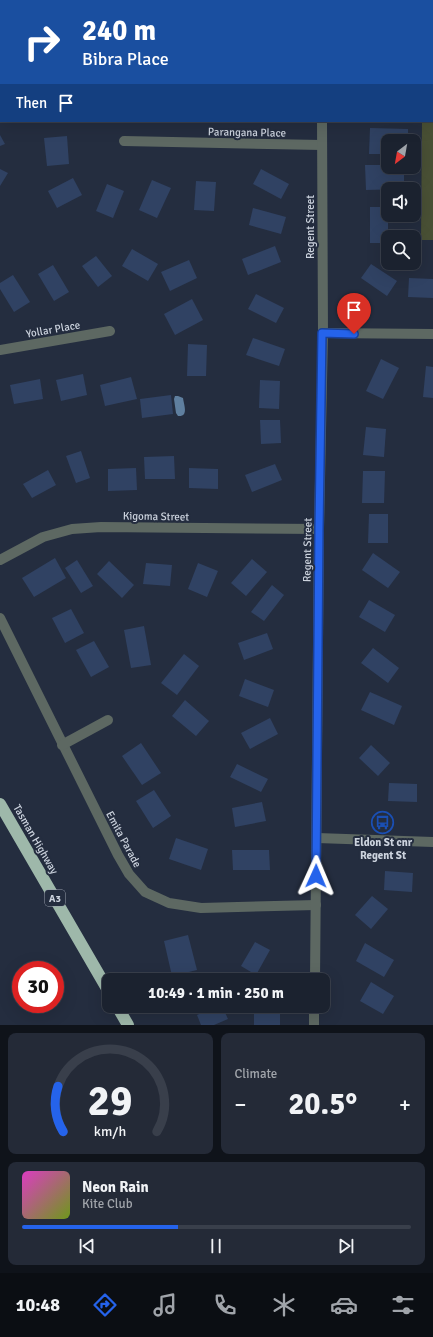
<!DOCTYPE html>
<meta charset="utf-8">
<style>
:root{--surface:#1b222f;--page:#242a37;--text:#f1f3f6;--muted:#a0a4aa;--line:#393f4b;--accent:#2563eb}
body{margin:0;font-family:Signika,sans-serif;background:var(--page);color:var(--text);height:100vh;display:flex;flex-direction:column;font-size:15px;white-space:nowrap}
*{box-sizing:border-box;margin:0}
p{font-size:13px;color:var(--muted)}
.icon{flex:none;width:22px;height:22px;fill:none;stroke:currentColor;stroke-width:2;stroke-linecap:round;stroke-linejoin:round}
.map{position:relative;height:1025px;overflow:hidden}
.side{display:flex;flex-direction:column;gap:8px;padding:8px;background:#0f131a;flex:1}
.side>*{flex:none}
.hud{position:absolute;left:0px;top:0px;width:433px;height:122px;box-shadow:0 4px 16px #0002,0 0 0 1px var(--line);background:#1a4fa0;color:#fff;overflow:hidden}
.needle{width:26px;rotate:211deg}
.buttons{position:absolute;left:381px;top:134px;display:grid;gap:8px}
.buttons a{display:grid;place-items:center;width:40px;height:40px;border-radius:8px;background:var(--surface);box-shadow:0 4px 16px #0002,0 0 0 1px var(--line);font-size:20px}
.speed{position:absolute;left:12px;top:961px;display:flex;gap:8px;font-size:20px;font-weight:700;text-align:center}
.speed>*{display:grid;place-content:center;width:52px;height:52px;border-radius:50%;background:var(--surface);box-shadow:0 4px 16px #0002,0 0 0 1px var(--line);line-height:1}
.speed .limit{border:6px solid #d22;background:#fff;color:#111}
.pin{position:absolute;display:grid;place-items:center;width:34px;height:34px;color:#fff;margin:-41px -17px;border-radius:50% 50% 50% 0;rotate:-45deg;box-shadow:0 0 4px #0007}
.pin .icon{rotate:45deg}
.me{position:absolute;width:44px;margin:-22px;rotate:1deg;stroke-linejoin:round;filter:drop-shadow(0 0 3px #0008)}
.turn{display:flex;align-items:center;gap:14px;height:84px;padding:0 16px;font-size:18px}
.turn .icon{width:52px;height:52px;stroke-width:2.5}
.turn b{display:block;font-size:28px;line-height:34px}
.then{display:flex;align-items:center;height:38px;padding:0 16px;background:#0003;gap:8px;font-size:15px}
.big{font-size:30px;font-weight:700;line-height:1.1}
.side .card{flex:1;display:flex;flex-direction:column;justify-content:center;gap:6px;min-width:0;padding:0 14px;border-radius:8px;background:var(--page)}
.side .dial{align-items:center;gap:0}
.dial svg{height:104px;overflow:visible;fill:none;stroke:var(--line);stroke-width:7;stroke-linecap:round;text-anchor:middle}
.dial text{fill:var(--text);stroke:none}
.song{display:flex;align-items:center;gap:12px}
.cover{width:48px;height:48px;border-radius:6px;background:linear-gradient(135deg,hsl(310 70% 55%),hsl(80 70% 35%))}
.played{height:4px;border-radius:2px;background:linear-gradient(90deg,var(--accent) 40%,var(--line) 40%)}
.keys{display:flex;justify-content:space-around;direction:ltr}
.heat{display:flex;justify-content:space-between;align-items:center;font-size:22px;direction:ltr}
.side .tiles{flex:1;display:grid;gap:8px;grid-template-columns:1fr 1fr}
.card:last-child{grid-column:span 2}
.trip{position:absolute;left:102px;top:973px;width:228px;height:40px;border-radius:8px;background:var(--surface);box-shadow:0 4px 16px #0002,0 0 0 1px var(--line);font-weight:700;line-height:40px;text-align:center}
.tab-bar{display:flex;height:64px;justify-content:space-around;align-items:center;background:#0b0e13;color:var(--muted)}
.tab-bar .icon{width:28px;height:28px}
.tab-bar .current{color:var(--accent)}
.tab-bar b{font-size:18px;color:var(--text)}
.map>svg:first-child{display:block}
.green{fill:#495035}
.water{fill:#5f7f9f}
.building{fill:#304263}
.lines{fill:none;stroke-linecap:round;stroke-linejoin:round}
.minor{stroke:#5d6862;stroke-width:10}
.highway{stroke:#9eb8aa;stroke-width:12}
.route-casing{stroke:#184099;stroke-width:10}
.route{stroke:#2563eb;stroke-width:7}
.labels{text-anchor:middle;stroke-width:4;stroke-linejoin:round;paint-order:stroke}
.shield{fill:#242d3f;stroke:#9aa1ae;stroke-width:1}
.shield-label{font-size:10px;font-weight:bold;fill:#ccd3de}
.street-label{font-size:11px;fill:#ccd3de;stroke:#242d3f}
.poi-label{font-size:11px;font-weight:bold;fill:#ccd3de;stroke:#242d3f}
</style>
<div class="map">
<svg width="433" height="1025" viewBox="0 0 433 1025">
<rect width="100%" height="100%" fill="#242d3f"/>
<path class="green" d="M432,37H433V240H421L422,121H432Z"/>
<path class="water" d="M175,396H178L183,398C184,405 189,417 178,416L176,413L174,399Z"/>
<g class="building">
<path d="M370,128L408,129V141H388V154H369Z"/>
<path d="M0,135L5,144L0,146Z"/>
<path d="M67,136L69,164L47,166L44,138Z"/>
<path d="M365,165H388V167H404V189L366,190Z"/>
<path d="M0,169L8,173L0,186Z"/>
<path d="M261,169L289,184L281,199L253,184Z"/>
<path d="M73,178L82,195L57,208L48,191Z"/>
<path d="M152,180L171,188L157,218L139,210Z"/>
<path d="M196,181L216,182L214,211L194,210Z"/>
<path d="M107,184L124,191L113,218L96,211Z"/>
<rect x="370" y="207" width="18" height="36"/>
<path d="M253,208L286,217L281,234L249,225Z"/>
<path d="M275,246L281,262L248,275L242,259Z"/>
<path d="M132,249L158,264L148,281L122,266Z"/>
<path d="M96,256L112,276L98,287L82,266Z"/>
<path d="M189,260L197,278L170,291L161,272Z"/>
<path d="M371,264L397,281L387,296L361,278Z"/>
<path d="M53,265L69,292L54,301L38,274Z"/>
<path d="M13,275L30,302L14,312L0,289V283Z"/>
<path d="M409,278L433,279V298L408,297Z"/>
<path d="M256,294L284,308L276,323L248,309Z"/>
<path d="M192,299L203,320L175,335L164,314Z"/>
<path d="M253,338L285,349L279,366L246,355Z"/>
<path d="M188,344L207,345L206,376H187Z"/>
<path d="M381,359L399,368L383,399L366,391Z"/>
<path d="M426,366L433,367V398L423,397Z"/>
<path d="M83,374L87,395L61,401L56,380Z"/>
<path d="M131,377L137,399L105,406L100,385Z"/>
<path d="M40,379L43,399L14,404L10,385Z"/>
<path d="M260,380L280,381L279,409L259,408Z"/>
<path d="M171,395L173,414L142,418L140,399Z"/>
<path d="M260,420H280L281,443L261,444Z"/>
<path d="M366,427L386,429L384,457L363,455Z"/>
<path d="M81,451L90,478L76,483L66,456Z"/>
<path d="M174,456L175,479H145L144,457Z"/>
<path d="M275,464L282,480L252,492L245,475Z"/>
<path d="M136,468L137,490L108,491V469Z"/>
<path d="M189,468L218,469V489L189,488Z"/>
<path d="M48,470L56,485L32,498L23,484Z"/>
<path d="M363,471H385L384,503H362Z"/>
<path d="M369,514H388V543H368Z"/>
<path d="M373,553L400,572L388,588L362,570Z"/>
<path d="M55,558L66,578L34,597L22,578Z"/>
<path d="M252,559L267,572L246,596L231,583Z"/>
<path d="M77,560L93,586L81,593L65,568Z"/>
<path d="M109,561L134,585L122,598L97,574Z"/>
<path d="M146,563L172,565L170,586L143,584Z"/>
<path d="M198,563L218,571L207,597L188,589Z"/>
<path d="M272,585L284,595L264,621L251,612Z"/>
<path d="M369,600L395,615L385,632L359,617Z"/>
<path d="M71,609L84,633L65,643L52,618Z"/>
<path d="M144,626L151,665L131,668L124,630Z"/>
<path d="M267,633L273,649L244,660L238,643Z"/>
<path d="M94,641L109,667L91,677L76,650Z"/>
<path d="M373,648L399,668L388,683L361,663Z"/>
<path d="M184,654L199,666L177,695L161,683Z"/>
<path d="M245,679L274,690L268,707L239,696Z"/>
<path d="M370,692L402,706L394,725L361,710Z"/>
<path d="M185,700L209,721L196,736L172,716Z"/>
<path d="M270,718L278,734L250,749L241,733Z"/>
<path d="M141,743L161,773L142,785L122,756Z"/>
<path d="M371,745L390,763L378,776L359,758Z"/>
<path d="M237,764L268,779L261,792L230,777Z"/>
<path d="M389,783L417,784V802L388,801Z"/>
<path d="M154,790L171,816L153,828L136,801Z"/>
<path d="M262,802L266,821L235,827L232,808Z"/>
<path d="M176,838L208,849L201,870L169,859Z"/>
<path d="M232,850H269L270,870H233Z"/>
<path d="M385,871L413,873L412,892L384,890Z"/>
<path d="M372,896L388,909L371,929L355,915Z"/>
<path d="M188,935L197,970L172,976L164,941Z"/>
<path d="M255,942L270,950L256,975L241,966Z"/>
<path d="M365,943L394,960L384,977L356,961Z"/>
<path d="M371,982L394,996L383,1014L360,1001Z"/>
<path d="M217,1006H222L228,1019L214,1025H201L197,1015Z"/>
<rect x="254" y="1012" width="26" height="13"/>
</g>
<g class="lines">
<g class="minor">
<path d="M325,1V0"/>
<path d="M124,141L322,145"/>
<path d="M323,333L433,334"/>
<path d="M0,350L110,331"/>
<path d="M0,560L43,537L72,529L101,527L319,529"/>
<path d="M0,618L118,855L129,874L145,892L169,903L201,908L316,905"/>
<path d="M62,745L108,720"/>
<path d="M317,838L433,842"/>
<path d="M315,980L319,529L323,333L322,121"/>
<path d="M314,1025V1006"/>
</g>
<g class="highway">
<path d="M0,804L109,992"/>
<path d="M117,1006L128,1025"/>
</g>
</g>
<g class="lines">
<defs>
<path id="route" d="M316,876L319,529L322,333L354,334"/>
</defs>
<use href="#route" class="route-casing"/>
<use href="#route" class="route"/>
</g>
<defs>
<symbol id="bus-ring" viewBox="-11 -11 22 22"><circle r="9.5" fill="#242d3f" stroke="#1a4fb4" stroke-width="1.5"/><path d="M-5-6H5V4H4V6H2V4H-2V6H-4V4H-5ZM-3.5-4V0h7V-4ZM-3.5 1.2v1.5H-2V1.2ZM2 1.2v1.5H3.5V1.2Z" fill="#1a4fb4"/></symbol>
</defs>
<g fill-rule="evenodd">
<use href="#bus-ring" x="370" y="810" width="25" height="25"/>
</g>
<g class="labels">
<rect class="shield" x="45" y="890" width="20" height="16" rx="3"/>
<g class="shield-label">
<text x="55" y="902">A3</text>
</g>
<g class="street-label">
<text transform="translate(247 132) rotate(1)" y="4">Parangana Place</text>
<text transform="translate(310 227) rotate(-90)" y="4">Regent Street</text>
<text transform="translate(53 329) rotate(-10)" y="4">Yollar Place</text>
<text transform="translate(156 516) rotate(1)" y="4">Kigoma Street</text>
<text transform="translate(307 550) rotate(-89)" y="4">Regent Street</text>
<text transform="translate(36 839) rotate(60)" y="4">Tasman Highway</text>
<text transform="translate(124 839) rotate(62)" y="4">Emita Parade</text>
</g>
<g class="poi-label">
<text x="383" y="846">Eldon St cnr<tspan x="383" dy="13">Regent St</tspan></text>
</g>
</g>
</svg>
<div class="buttons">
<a><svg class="needle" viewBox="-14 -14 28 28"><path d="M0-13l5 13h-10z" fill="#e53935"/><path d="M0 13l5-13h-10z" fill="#a0a4aa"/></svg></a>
<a><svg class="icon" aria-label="sound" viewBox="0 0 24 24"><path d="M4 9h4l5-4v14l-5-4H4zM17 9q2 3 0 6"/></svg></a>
<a><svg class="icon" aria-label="search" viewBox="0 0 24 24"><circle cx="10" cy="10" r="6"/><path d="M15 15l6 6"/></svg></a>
</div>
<div class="speed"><div class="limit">30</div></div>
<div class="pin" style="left:354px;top:334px;background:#d93025"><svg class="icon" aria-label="arrive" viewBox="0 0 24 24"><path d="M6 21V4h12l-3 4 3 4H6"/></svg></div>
<svg class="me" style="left:316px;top:876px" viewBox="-20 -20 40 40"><path d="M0-17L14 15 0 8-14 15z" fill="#2563eb" stroke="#fff" stroke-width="4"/></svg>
<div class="trip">10:49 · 1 min · 250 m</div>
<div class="hud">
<div class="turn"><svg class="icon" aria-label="right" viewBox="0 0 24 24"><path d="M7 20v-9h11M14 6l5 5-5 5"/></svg><div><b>240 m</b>Bibra Place</div></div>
<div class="then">Then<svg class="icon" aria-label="arrive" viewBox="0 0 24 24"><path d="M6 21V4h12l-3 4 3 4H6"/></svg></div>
</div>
</div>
<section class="side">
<div class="tiles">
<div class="card dial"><svg viewBox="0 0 100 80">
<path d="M14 69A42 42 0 1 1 86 69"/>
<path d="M14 69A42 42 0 0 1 10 34" stroke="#2563eb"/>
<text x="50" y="56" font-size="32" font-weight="700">29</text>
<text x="50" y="72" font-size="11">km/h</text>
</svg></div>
<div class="card"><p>Climate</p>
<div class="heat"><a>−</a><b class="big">20.5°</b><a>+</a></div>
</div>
<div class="card">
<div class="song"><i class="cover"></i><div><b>Neon Rain</b><p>Kite Club</p></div></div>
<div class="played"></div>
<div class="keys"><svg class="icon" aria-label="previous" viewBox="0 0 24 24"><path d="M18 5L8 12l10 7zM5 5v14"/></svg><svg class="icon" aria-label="pause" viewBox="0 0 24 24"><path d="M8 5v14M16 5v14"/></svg><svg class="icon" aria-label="next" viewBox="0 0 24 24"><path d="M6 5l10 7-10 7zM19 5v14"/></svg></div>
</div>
</div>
</section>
<nav class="tab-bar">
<b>10:48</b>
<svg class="icon current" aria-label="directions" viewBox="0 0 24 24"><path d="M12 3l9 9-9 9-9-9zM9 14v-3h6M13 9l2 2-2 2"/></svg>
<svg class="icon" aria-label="music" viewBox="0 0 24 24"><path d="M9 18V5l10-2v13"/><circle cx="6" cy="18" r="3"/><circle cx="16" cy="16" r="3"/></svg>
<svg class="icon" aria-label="phone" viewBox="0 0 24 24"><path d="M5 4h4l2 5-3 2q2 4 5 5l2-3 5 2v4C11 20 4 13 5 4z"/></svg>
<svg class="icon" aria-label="climate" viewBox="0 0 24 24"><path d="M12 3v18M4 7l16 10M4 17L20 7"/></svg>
<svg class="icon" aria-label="car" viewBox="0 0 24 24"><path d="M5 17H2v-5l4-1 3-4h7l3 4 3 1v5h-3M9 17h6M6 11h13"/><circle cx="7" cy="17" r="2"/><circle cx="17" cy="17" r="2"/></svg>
<svg class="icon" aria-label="filters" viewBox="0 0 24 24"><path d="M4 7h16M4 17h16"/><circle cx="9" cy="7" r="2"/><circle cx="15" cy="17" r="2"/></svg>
</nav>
